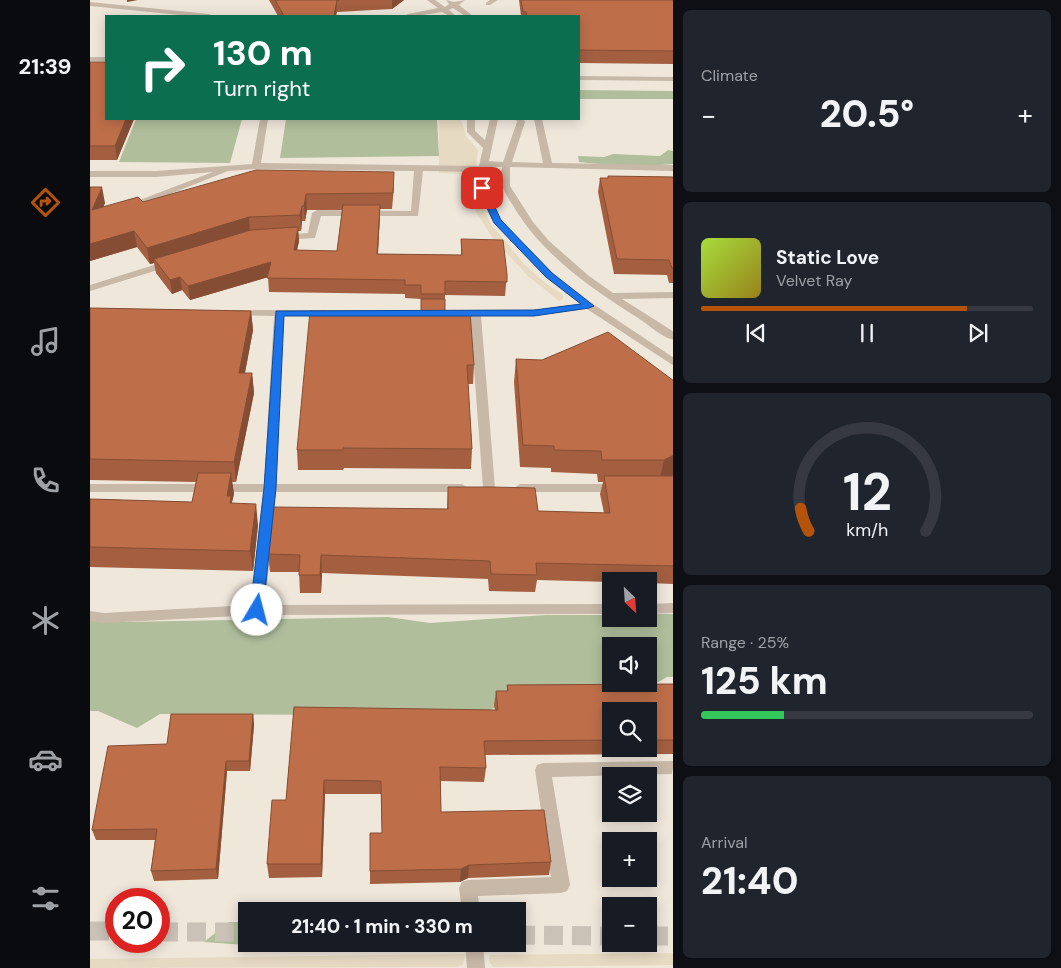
<!DOCTYPE html>
<meta charset="utf-8">
<style>
:root{--surface:#171b24;--page:#20242c;--text:#f1f3f6;--muted:#9ea1a6;--line:#363941;--accent:#b45309}
body{margin:0;font-family:"DM Sans",sans-serif;background:var(--page);color:var(--text);height:100vh;display:flex;flex-direction:column;font-size:19px;white-space:nowrap}
*{box-sizing:border-box;margin:0}
p{font-size:16px;color:var(--muted)}
.icon{flex:none;width:28px;height:28px;fill:none;stroke:currentColor;stroke-width:2;stroke-linecap:round;stroke-linejoin:round}
.map{position:relative;flex:1;overflow:hidden}
.details{display:flex;flex-direction:column;gap:10px;padding:10px;background:#0d0f14;width:388px}
.details>*{flex:none}
.top-card{position:absolute;left:15px;top:15px;width:475px;height:105px;border-radius:0px;box-shadow:0 2px 12px #0003;background:#0b6e4f;color:#fff;overflow:hidden}
.needle{width:32px;rotate:155deg}
.controls{position:absolute;left:512px;top:572px;display:grid;gap:10px}
.controls a{display:grid;place-items:center;width:55px;height:55px;border-radius:0px;background:var(--surface);box-shadow:0 2px 12px #0003;font-size:25px}
.speed{position:absolute;left:15px;top:888px;display:flex;gap:10px;font-size:25px;font-weight:700;text-align:center}
.speed>*{display:grid;place-content:center;width:65px;height:65px;border-radius:50%;background:var(--surface);box-shadow:0 2px 12px #0003;line-height:1}
.speed .limit{border:8px solid #d22;background:#fff;color:#111}
.pin{position:absolute;display:grid;place-items:center;width:42px;height:42px;color:#fff;margin:-21px;border-radius:10px;box-shadow:0 2px 8px #0006}
.me{position:absolute;width:55px;margin:-28px;rotate:8deg;stroke-linejoin:round;filter:drop-shadow(0 0 4px #0008)}
.turn{display:flex;align-items:center;gap:18px;height:105px;padding:0 25px;font-size:22px}
.turn .icon{width:65px;height:65px;stroke-width:2.5}
.turn b{display:block;font-size:35px;line-height:42px}
.big{font-size:38px;font-weight:800;line-height:1.1}
.details .widget{flex:1;display:flex;flex-direction:column;justify-content:center;gap:8px;min-width:0;padding:0 18px;border-radius:8px;background:var(--page)}
.details .dial{align-items:center;gap:0}
.dial svg{height:130px;overflow:visible;fill:none;stroke:var(--line);stroke-width:7;stroke-linecap:round;text-anchor:middle}
.dial text{fill:var(--text);stroke:none}
.song{display:flex;align-items:center;gap:15px}
.cover{width:60px;height:60px;border-radius:8px;background:linear-gradient(135deg,hsl(80 70% 55%),hsl(50 70% 35%))}
.played{height:5px;border-radius:2px;background:linear-gradient(90deg,var(--accent) 80%,var(--line) 80%)}
.keys{display:flex;justify-content:space-around;direction:ltr}
.heat{display:flex;justify-content:space-between;align-items:center;font-size:28px;direction:ltr}
.charge{height:8px;border-radius:4px;background:linear-gradient(90deg,#34c759 25%,var(--line) 0)}
.trip{position:absolute;left:148px;top:902px;width:288px;height:50px;border-radius:0px;background:var(--surface);box-shadow:0 2px 12px #0003;font-weight:800;line-height:50px;text-align:center}
main{display:flex;flex:1;min-height:0}
.tabs{display:flex;flex-direction:column;width:90px;justify-content:space-around;align-items:center;background:#090b0e;color:var(--muted)}
.tabs .icon{width:35px;height:35px}
.tabs .selected{color:var(--accent)}
.tabs b{font-size:22px;color:var(--text)}
.map>svg:first-child{display:block}
.green{fill:#b0be9c;fill-rule:evenodd}
.plaza{fill:#e7dac3}
.lines{fill:none;stroke-linecap:round;stroke-linejoin:round}
.highway-tunnel{stroke:#cac2b7;stroke-width:19;stroke-dasharray:19 9;stroke-linecap:butt}
.minor{fill:#c7b8a8;fill-rule:evenodd}
.wall{fill:#a35f40;fill-rule:evenodd}
.shaded-wall{fill:#854e34}
.building{fill:#be6f4a;stroke:#854e34}
.route{fill:#1a73e8;stroke:#114b97}
</style>
<main>
<nav class="tabs">
<b>21:39</b>
<svg class="icon selected" aria-label="directions" viewBox="0 0 24 24"><path d="M12 3l9 9-9 9-9-9zM9 14v-3h6M13 9l2 2-2 2"/></svg>
<svg class="icon" aria-label="music" viewBox="0 0 24 24"><path d="M9 18V5l10-2v13"/><circle cx="6" cy="18" r="3"/><circle cx="16" cy="16" r="3"/></svg>
<svg class="icon" aria-label="phone" viewBox="0 0 24 24"><path d="M5 4h4l2 5-3 2q2 4 5 5l2-3 5 2v4C11 20 4 13 5 4z"/></svg>
<svg class="icon" aria-label="climate" viewBox="0 0 24 24"><path d="M12 3v18M4 7l16 10M4 17L20 7"/></svg>
<svg class="icon" aria-label="car" viewBox="0 0 24 24"><path d="M5 17H2v-5l4-1 3-4h7l3 4 3 1v5h-3M9 17h6M6 11h13"/><circle cx="7" cy="17" r="2"/><circle cx="17" cy="17" r="2"/></svg>
<svg class="icon" aria-label="filters" viewBox="0 0 24 24"><path d="M4 7h16M4 17h16"/><circle cx="9" cy="7" r="2"/><circle cx="15" cy="17" r="2"/></svg>
</nav>
<div class="map">
<svg width="584" height="968" viewBox="0 0 584 968">
<rect width="100%" height="100%" fill="#f0e7db"/>
<g class="green">
<path d="M489,90L583,91V99H489Z"/>
<path d="M46,119H152L140,163L29,162Z"/>
<path d="M196,119H347L349,156L190,158Z"/>
<path d="M578,150L583,151V164C552,167 521,166 489,162L488,156L514,157L523,154L570,156Z"/>
<path d="M559,614H583V677H577L563,685L427,700L396,711L281,715L70,714L47,728L8,711H0V619L33,622L298,617L340,623L456,615H521V619H559ZM521,646H559V684H521Z"/>
<path d="M139,922H156V944H382L384,946L155,945L114,942Z"/>
</g>
<g class="plaza">
<path d="M349,119H371L376,136L388,150L384,184L394,211L402,225L435,265L453,281L473,295V299L469,301L439,277L404,240L386,212L377,184V178L373,174L349,173Z"/>
<path d="M584,953L583,965L403,967L399,961L400,955Z"/>
<path d="M375,954L373,965L367,967L0,968V959Z"/>
</g>
<g class="lines">
<g class="highway-tunnel">
<path d="M0,931H26"/>
<path d="M69,932H156"/>
<path d="M426,935L521,936"/>
<path d="M559,936H584"/>
</g>
<g class="minor">
<path d="M337,0H345L355,7L359,4L356,0L364,2L375,0L369,5L383,16H375L363,8L359,10L366,16H359L352,12L328,16H315L318,14L348,8Z"/>
<path d="M400,0H408L400,5H396V3Z"/>
<path d="M0,2L119,14L123,16H100L0,6Z"/>
<rect x="0" y="57" width="16" height="4"/>
<path d="M489,76L584,77V81L489,80Z"/>
<path d="M170,119H178L171,163L389,166L393,148L377,132V119H385V131L395,140L400,119H408L399,161L413,162L427,122L426,119H434L435,122L422,162L453,163L444,119H452L462,163L584,165V171L420,167V186L443,222L459,241L499,276L523,293L584,292V298L532,299L584,332V340C571,337 559,325 548,318C501,288 455,257 425,209C416,194 408,185 412,167H398L397,192L411,220L463,273L503,304L584,358V366L497,309L444,316H391L405,488L399,492L395,491L393,488L380,316H365L360,313L365,310H444L490,304L455,277L404,223L387,192L389,172L333,171L328,216H231L225,238L192,240L187,237L189,235L218,233L222,213L227,210L321,211L324,171L166,169L138,171L45,208L42,207V203L123,172L66,177H0V171H66L162,164Z"/>
<path d="M80,260L84,261V265L0,291V285Z"/>
<path d="M145,310H235L240,313L235,316H194L186,484H372L378,488L372,492H186L175,605L521,604V614L167,615L14,623L0,621V611L14,613L161,605L173,492H0V484H174L184,316L141,315L140,313Z"/>
<path d="M430,484H527L533,488L527,492H430L424,488Z"/>
<path d="M584,603V613L559,614V604Z"/>
<path d="M584,761L582,774L462,777L480,885L477,891L471,893L388,896L390,911H372L369,888L372,882L378,880L461,877L445,770L447,765L453,763Z"/>
<path d="M375,944H393L395,968H377Z"/>
</g>
</g>
<g class="wall">
<path d="M179,0H314L302,9L247,12L246,16H188Z"/>
<path d="M429,0H584V64L489,63V16H431Z"/>
<path d="M0,62L44,119L27,160H0Z"/>
<path d="M518,176L584,177V283H579L577,275L524,274L508,192L510,178H518Z"/>
<path d="M0,187L15,203L13,207L53,202L304,187L302,209H290L288,254L371,255V239L417,274L415,296L355,295V311L384,365L383,384H378L382,449L381,469L254,468L253,470H208L207,450L331,311V299L315,298V294L179,292L178,277L100,300L92,290L82,294L66,273L64,263L60,264L47,247L0,261ZM217,210H252L247,251L207,250L209,241L208,231H211L212,221H215Z"/>
<path d="M0,308L161,311L163,330L155,373H162L164,393L146,482H142L144,494L142,502V503L168,525L163,571L0,567V499L102,502L106,482L0,480Z"/>
<path d="M426,359L584,381L580,476H584V584L559,583V581H521V582L447,580L445,592L399,591L398,579L232,573L231,593H210L209,572H180L178,554L357,509L358,487L448,511L514,513L510,494L513,482H508L507,474L461,472V468L430,467L424,382Z"/>
<path d="M584,684V754L395,755L396,768L394,782L351,781V812L461,862L459,875L378,878L370,882L280,884V833H292L291,794H235L232,877L179,878L177,864L196,800L204,707L405,710L404,705L406,691H417V685ZM521,711H559V749H521Z"/>
<path d="M163,714L164,725L160,771H137L128,879L64,881L61,871L65,840H6L2,830L77,744Z"/>
</g>
<g class="shaded-wall">
<path d="M37,0H48L37,2Z"/>
<path d="M247,0L246,16H244Z"/>
<path d="M302,0H314L302,9Z"/>
<path d="M36,119H44L27,160L25,146Z"/>
<path d="M12,187L15,203L5,226L2,210Z"/>
<path d="M216,194L217,210L215,221L214,206Z"/>
<path d="M290,205V218L287,267V254Z"/>
<path d="M212,206V221L211,231L210,215Z"/>
<path d="M159,217L160,233L64,259V263L60,264L57,248Z"/>
<path d="M208,227L209,241L204,264V250Z"/>
<path d="M44,231L47,247L0,261V244Z"/>
<path d="M181,262L182,276L100,300L98,286Z"/>
<path d="M90,277L92,290L82,294L80,280Z"/>
<path d="M161,311L163,330L151,393L149,373Z"/>
<path d="M162,373L164,393L146,482L144,462Z"/>
<path d="M584,455V475L569,482L574,460Z"/>
<path d="M141,473L144,494L142,502L144,516L137,496Z"/>
<path d="M166,504L168,525L163,571L160,551Z"/>
<path d="M231,555L232,573L231,593L230,575Z"/>
<path d="M163,714L164,725L160,771L159,761Z"/>
<path d="M136,761L137,771L128,879L126,869Z"/>
<path d="M234,780L235,794L232,877L231,864Z"/>
<path d="M379,865L378,878L370,882L371,869Z"/>
</g>
<g class="building">
<path d="M185,0H249H247L244,16H194Z"/>
<path d="M431,0H584V51L489,50V16H437L436,12H433Z"/>
<path d="M0,62H16V119H36L25,146H0Z"/>
<path d="M166,170L304,172L303,193L216,194L214,206H212L210,215L159,217L57,248L44,231L0,244V187H12L2,210L48,197L53,202Z"/>
<path d="M518,176L584,177V268H582L579,260L527,259L510,178H518Z"/>
<path d="M253,205H290L287,254L372,255L371,239L413,240L417,274V282L355,281V294H331V285H315V280L177,278L181,262L98,286L90,277L80,280L64,259L161,230L208,227L204,250L247,251Z"/>
<path d="M331,299H355V311L380,312L384,365H377L382,449L253,448V450H207L220,311H331Z"/>
<path d="M0,308L161,311L149,373H162L144,462L0,459Z"/>
<path d="M518,332L584,381V455L574,460H512L511,451L464,450V446L433,445L426,359L452,360Z"/>
<path d="M108,473H141L137,496H141L140,503L166,504L160,551L0,547V499L102,502Z"/>
<path d="M514,476H584V566L446,563L447,575L401,574L400,561L231,555L230,575H209L210,555L178,554L183,507L358,509V487H402L445,488L448,511L520,513Z"/>
<path d="M584,684V740H559V711H521V740L394,741L396,768L350,767L351,812L454,810L461,862L379,865L371,869L280,871V833H292L291,781L234,780L231,864H177L182,800H196L204,707L408,710L406,691H418L417,685Z"/>
<path d="M81,714H163L159,761H136L126,869L61,871L67,829L2,830L18,746L77,744Z"/>
</g>
<path class="route" d="M389,186L396,188L411,220L462,273L504,306L499,308L444,316H194L186,488L173,610L171,613H162L160,610L174,488L186,311L444,310L491,304L456,277L404,223L388,188Z"/>
</svg>
<div class="controls">
<a><svg class="needle" viewBox="-14 -14 28 28"><path d="M0-13l5 13h-10z" fill="#e53935"/><path d="M0 13l5-13h-10z" fill="#9ea1a6"/></svg></a>
<a><svg class="icon" aria-label="sound" viewBox="0 0 24 24"><path d="M4 9h4l5-4v14l-5-4H4zM17 9q2 3 0 6"/></svg></a>
<a><svg class="icon" aria-label="search" viewBox="0 0 24 24"><circle cx="10" cy="10" r="6"/><path d="M15 15l6 6"/></svg></a>
<a><svg class="icon" aria-label="layers" viewBox="0 0 24 24"><path d="M12 4l9 5-9 5-9-5zM3 14l9 5 9-5"/></svg></a>
<a>+</a>
<a>−</a>
</div>
<div class="speed"><div class="limit">20</div></div>
<div class="pin" style="left:392px;top:188px;background:#d93025"><svg class="icon" aria-label="arrive" viewBox="0 0 24 24"><path d="M6 21V4h12l-3 4 3 4H6"/></svg></div>
<svg class="me" style="left:167px;top:610px" viewBox="-20 -20 40 40"><circle r="19" fill="#fff"/><path d="M0-13L10 11 0 6-10 11z" fill="#1a73e8"/></svg>
<div class="trip">21:40 · 1 min · 330 m</div>
<div class="top-card">
<div class="turn"><svg class="icon" aria-label="right" viewBox="0 0 24 24"><path d="M7 20v-9h11M14 6l5 5-5 5"/></svg><div><b>130 m</b>Turn right</div></div>
</div>
</div>
<section class="details">
<div class="widget"><p>Climate</p>
<div class="heat"><a>−</a><b class="big">20.5°</b><a>+</a></div>
</div>
<div class="widget">
<div class="song"><i class="cover"></i><div><b>Static Love</b><p>Velvet Ray</p></div></div>
<div class="played"></div>
<div class="keys"><svg class="icon" aria-label="previous" viewBox="0 0 24 24"><path d="M18 5L8 12l10 7zM5 5v14"/></svg><svg class="icon" aria-label="pause" viewBox="0 0 24 24"><path d="M8 5v14M16 5v14"/></svg><svg class="icon" aria-label="next" viewBox="0 0 24 24"><path d="M6 5l10 7-10 7zM19 5v14"/></svg></div>
</div>
<div class="widget dial"><svg viewBox="0 0 100 80">
<path d="M14 69A42 42 0 1 1 86 69"/>
<path d="M14 69A42 42 0 0 1 9 55" stroke="#b45309"/>
<text x="50" y="56" font-size="32" font-weight="700">12</text>
<text x="50" y="72" font-size="11">km/h</text>
</svg></div>
<div class="widget"><p>Range · 25%</p><b class="big">125 km</b><div class="charge"></div></div>
<div class="widget"><p>Arrival</p><b class="big">21:40</b></div>
</section>
</main>
